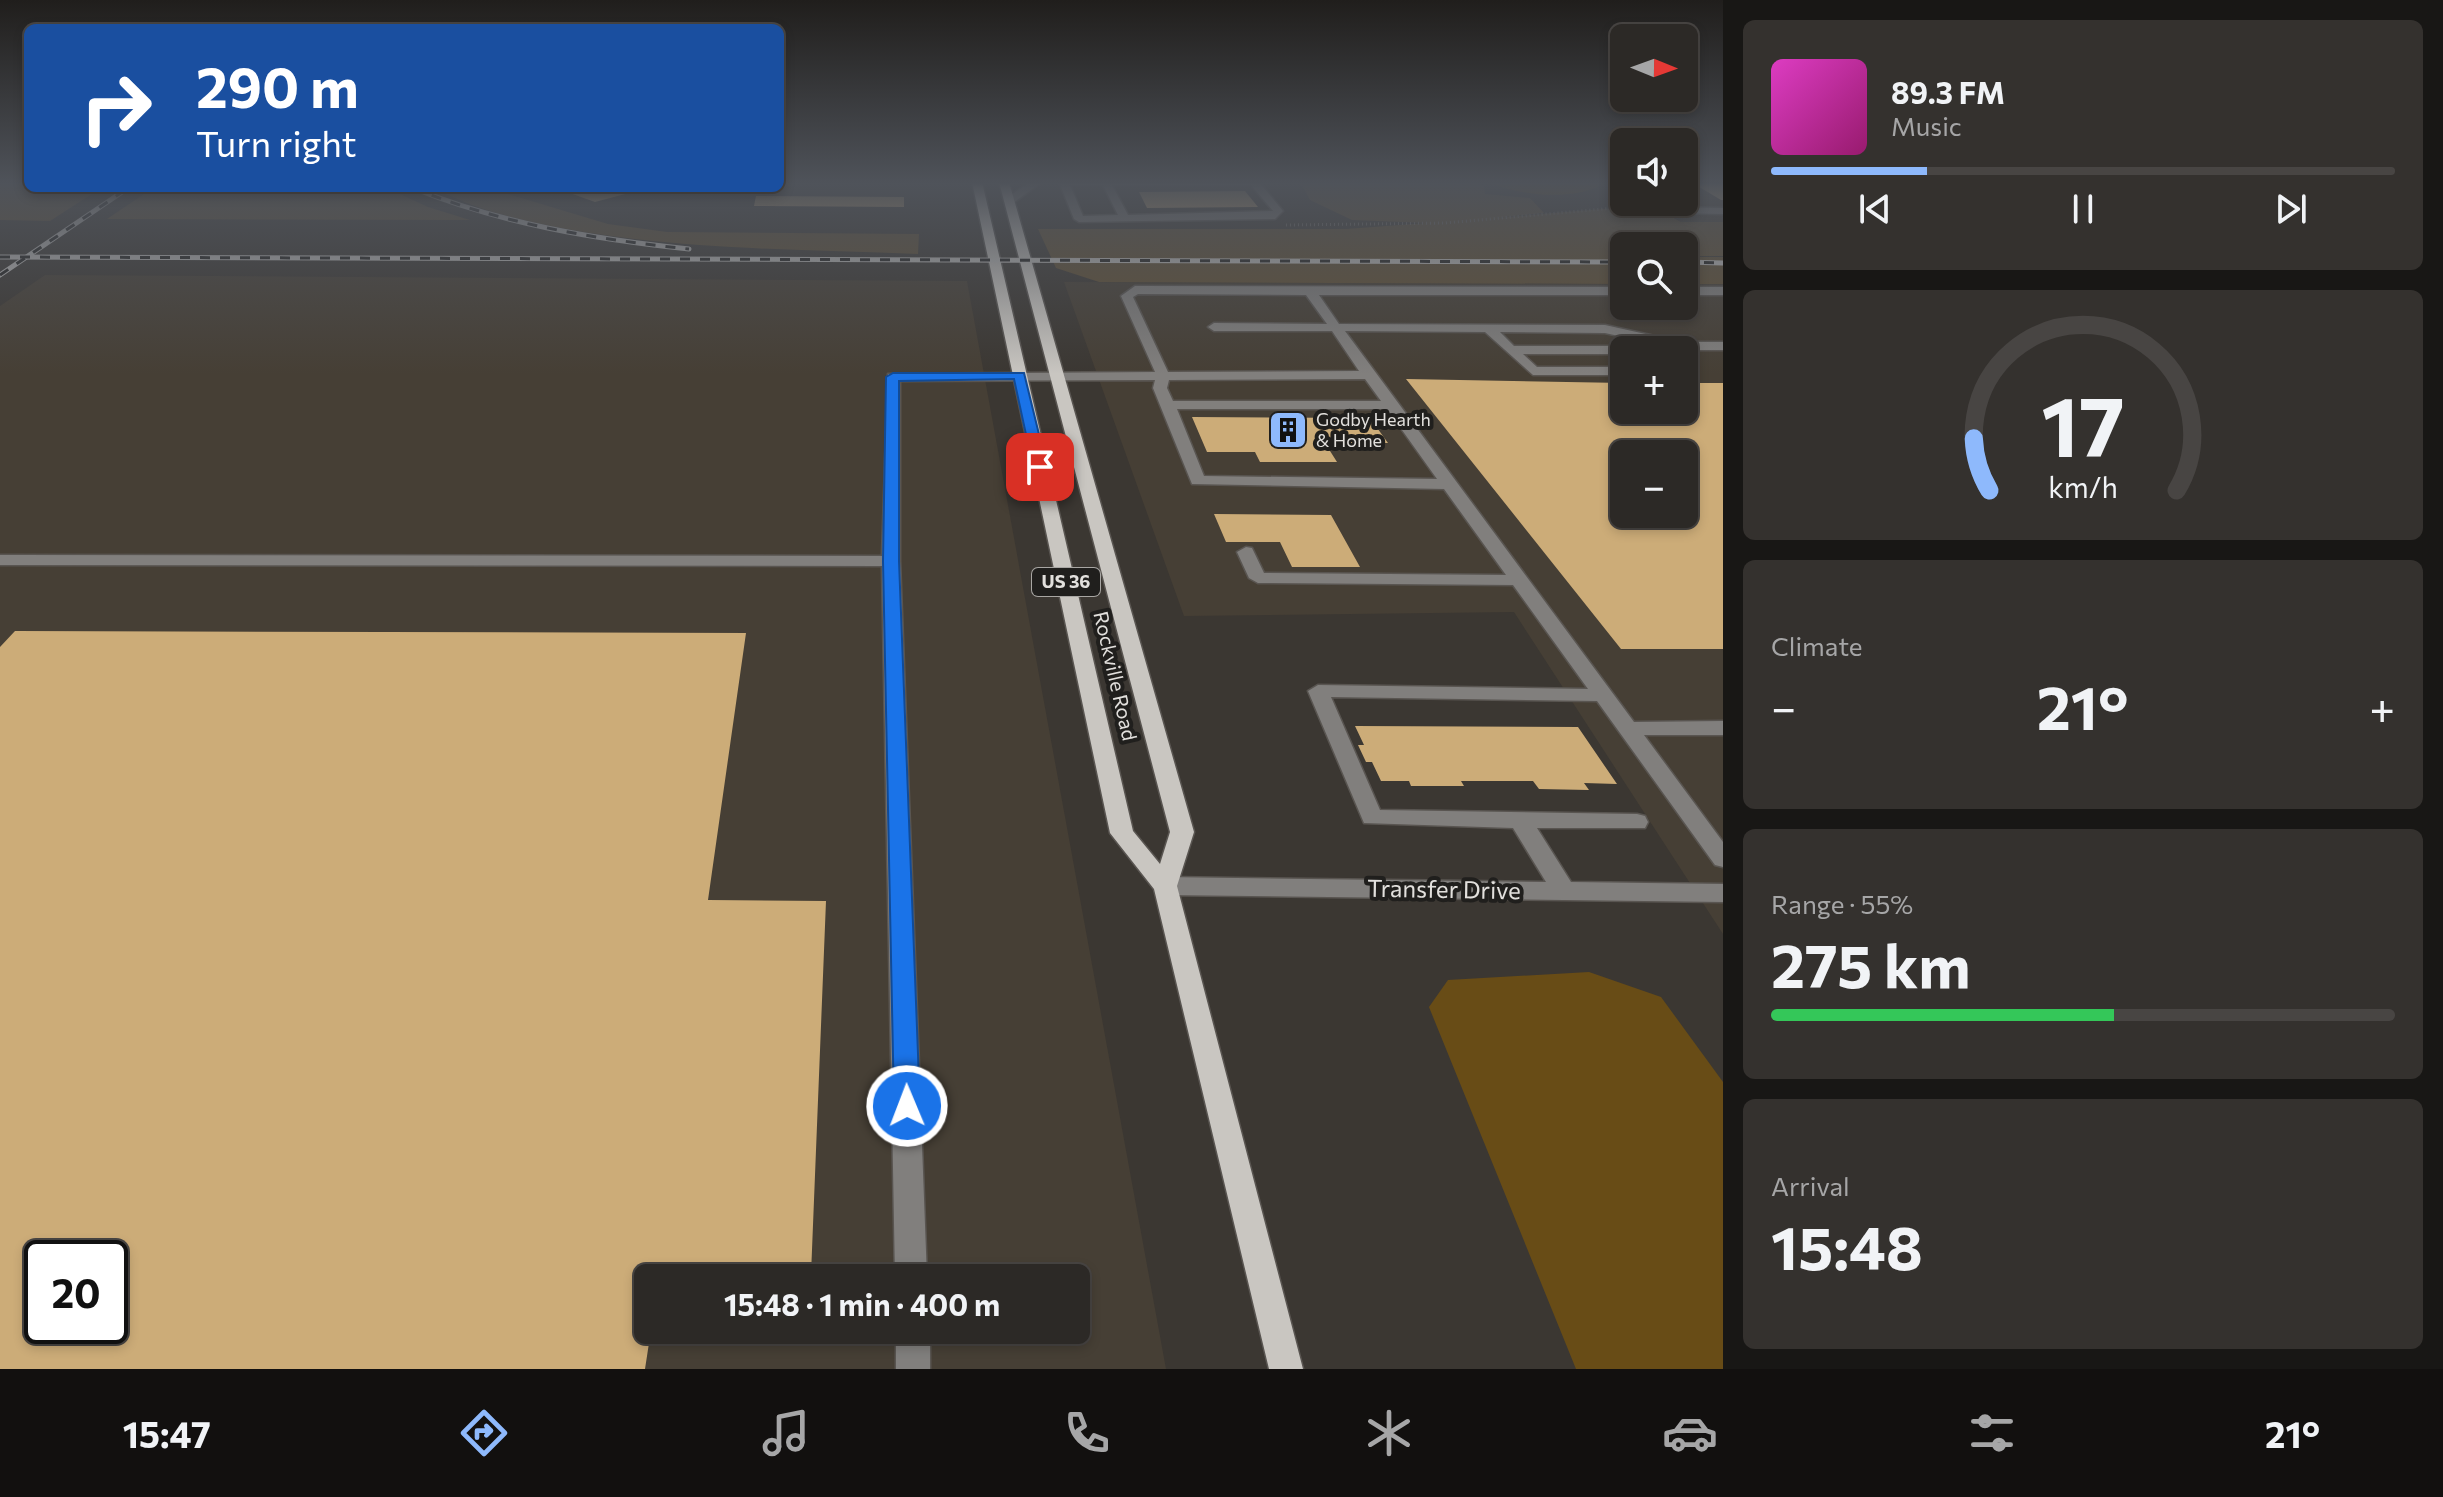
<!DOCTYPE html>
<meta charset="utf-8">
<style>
:root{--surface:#2c2926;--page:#34312e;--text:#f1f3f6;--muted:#a6a6a7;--line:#484543;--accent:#8eb9fc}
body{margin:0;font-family:Commissioner,sans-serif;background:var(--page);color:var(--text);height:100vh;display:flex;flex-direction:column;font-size:30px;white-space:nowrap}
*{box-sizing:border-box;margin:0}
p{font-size:26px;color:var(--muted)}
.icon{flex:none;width:44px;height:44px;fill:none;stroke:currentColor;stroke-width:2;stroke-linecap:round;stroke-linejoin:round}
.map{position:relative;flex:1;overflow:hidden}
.details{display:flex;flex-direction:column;gap:20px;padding:20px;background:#181715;width:720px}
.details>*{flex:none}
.guide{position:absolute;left:24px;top:24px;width:760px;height:168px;border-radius:12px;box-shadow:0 4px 12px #0003,0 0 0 2px var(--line);background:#1a4fa0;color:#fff;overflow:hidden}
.needle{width:52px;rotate:91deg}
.tools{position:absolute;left:1610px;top:24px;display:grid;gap:16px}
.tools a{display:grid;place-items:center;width:88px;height:88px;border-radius:12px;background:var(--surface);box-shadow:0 4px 12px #0003,0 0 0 2px var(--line);font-size:40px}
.speed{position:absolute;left:24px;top:1240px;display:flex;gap:16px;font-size:40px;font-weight:700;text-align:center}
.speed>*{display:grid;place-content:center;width:104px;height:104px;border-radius:50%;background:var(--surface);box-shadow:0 4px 12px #0003,0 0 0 2px var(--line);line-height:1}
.speed .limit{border:4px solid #111;border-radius:12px;background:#fff;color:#111}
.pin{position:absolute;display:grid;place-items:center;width:68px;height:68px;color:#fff;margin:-34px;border-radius:16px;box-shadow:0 4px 12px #0006}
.me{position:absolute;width:88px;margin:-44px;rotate:359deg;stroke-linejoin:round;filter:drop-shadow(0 0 6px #0008)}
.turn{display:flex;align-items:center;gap:28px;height:168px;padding:0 40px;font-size:36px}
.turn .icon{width:104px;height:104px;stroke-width:2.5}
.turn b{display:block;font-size:56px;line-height:68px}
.big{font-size:60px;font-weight:700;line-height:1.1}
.details .tile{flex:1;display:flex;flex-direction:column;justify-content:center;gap:12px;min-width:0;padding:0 28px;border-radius:12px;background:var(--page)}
.details .dial{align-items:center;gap:0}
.dial svg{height:208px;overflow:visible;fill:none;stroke:var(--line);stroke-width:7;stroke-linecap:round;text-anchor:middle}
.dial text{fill:var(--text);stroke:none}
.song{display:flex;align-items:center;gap:24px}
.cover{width:96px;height:96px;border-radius:12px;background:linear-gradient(135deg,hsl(310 70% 55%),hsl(320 70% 35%))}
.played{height:8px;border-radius:4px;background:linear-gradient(90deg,var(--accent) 25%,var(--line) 25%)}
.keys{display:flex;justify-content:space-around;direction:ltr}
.heat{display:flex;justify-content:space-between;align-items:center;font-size:44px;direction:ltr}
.charge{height:12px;border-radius:6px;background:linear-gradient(90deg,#34c759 55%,var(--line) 0)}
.trip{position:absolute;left:634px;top:1264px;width:456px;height:80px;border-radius:12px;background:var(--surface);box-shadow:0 4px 12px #0003,0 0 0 2px var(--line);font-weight:700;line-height:80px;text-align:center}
.dock{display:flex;height:128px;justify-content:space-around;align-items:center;background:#12100f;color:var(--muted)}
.dock .icon{width:56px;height:56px}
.dock .selected{color:var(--accent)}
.dock b{font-size:36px;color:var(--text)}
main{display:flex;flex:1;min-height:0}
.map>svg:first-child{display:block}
.built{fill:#463f35;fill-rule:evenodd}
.green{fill:#604f33}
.water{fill:#684c16}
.building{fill:#ccac78;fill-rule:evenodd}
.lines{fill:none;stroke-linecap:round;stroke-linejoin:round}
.minor-casing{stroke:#595551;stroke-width:3}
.major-casing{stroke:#595551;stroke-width:3}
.path{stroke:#736f6b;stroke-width:3;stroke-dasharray:1 3;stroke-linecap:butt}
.minor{fill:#817f7d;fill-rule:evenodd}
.major{fill:#c9c6c1;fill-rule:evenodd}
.rail-casing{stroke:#c7c5c2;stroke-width:5}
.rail{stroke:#201f1d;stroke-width:3;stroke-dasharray:10;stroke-linecap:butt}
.route{fill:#1a73e8;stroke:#114b97;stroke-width:2}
.labels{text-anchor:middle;stroke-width:8;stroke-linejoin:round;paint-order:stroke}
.far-poi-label{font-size:18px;fill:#e2e0dd;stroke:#201f1d;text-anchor:start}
.shield{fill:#201f1d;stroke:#a8a6a3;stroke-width:2}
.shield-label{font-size:18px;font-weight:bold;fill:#e2e0dd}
.street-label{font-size:20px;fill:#e2e0dd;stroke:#201f1d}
.near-street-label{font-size:24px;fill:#e2e0dd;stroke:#201f1d}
</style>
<main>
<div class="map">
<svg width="1723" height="1369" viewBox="0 0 1723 1369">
<rect width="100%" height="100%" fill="#3b3732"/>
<g class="built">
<path d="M1684,182H1723V222H1681L1652,202H1684Z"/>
<path d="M45,275L967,281L1166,1369H0V306ZM42,1258H110V1326H42ZM648,1278H1076V1330H648Z"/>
<path d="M1064,282L1624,284V306H1684V284H1723V934L1514,612L1184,616ZM1624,350H1684V410H1624ZM1624,454H1684V514H1624Z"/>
</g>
<g class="green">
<path d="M0,182H28V188H101L50,221L0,220Z"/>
<path d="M1296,182H1473L1484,186L1485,194L1530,198L1544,213L1495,218L1651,205L1681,222H1723V256H1684V246H1624V284L1099,282L1056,268L1038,229H1346L1426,223L1352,220L1310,200L1302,185Z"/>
<path d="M153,188H387L428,207L470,220L107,219Z"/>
<path d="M431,188H488L608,224L667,232L919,234L918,254C777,248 630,251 493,212C472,206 451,196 431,188Z"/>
<rect x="1684" y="257" width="39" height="27"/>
</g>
<g class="water">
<path d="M1488,182H1593L1599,186C1569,201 1518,195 1488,182Z"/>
<path d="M1589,972L1661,997L1723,1082V1369H1576L1429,1007L1448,980Z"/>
</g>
<g class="building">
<path d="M1691,182H1723V200H1721Z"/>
<path d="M556,188H644V189L595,202Z"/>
<path d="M1245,191L1258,207L1147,208L1139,192Z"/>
<path d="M756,196L904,197V207L754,206Z"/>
<path d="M1406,379L1624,383V410H1684V383H1723V649H1621ZM1624,454H1684V514H1624Z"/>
<path d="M1192,417L1370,418L1388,443H1325L1337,462H1260L1255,452H1207Z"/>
<path d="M1214,514L1331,515L1360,567H1292L1280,542H1226Z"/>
<path d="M15,631L746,633L708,900L826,901L811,1275L658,1273V1278H648V1330H651L645,1369H0V647ZM42,1258H110V1326H42Z"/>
<path d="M1355,726L1578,727L1617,784L1584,783L1589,790L1539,789L1533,781H1461L1464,786H1411L1409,781H1381L1372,762H1366L1358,745H1364Z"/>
</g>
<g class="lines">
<defs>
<g id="minor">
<path d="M1030,182H1042L1013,203H1005V199Z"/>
<path d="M1059,182H1259L1283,211L1275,219L1079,222L1074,219ZM1070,185H1103L1118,215L1083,216ZM1112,185H1251L1273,211L1128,215Z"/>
<path d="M1657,202H1669L1676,207L1723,208V214L1674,213Z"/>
<path d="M1135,286L1624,287V295H1319L1339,324L1605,325L1682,342H1723V350H1682L1605,333L1500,332L1514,346H1611L1618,350L1611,354H1523L1537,367H1624V375H1533L1485,332L1345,331L1634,722L1723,721V735H1644L1723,842V867L1715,865L1597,701L1331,697L1380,810L1637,814L1645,816L1648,822L1645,828H1537L1571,882L1723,884V902L1165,895L1156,892L1153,886L1156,880L1165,877L1546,882L1513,828L1364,823L1308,691L1318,685L1588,689L1513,585L1258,583L1249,578L1237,552L1246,547L1252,548L1264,573L1506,575L1444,489L1192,484L1153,388L1155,380L900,381V561L927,1278H895L882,566L0,565V555L882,556L888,374L1155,372L1121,296ZM1138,294L1306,295L1327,324L1214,323L1208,327L1214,331H1332L1359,371L1168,372L1133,297ZM1365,379L1381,401H1173L1167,388L1169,380ZM1177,409H1387L1437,479L1204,476Z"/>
<rect x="1684" y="287" width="39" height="8"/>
<rect x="896" y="1330" width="34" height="39"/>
</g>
<path id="major" d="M972,182H982L1133,831L1160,864L1170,832L999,182H1009L1194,832L1177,886L1303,1369H1269L1154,889L1110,833Z"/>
</defs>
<use href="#minor" class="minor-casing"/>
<use href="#major" class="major-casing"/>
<path class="path" d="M1286,225L1445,223L1648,205"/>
<use href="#minor" class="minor"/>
<use href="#major" class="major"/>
<defs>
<g id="rail">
<path d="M413,188C502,224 594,239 689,249"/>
<path d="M0,257L1624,262"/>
<path d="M1684,262L1723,263"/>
<path d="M0,275L128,188"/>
</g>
</defs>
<use href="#rail" class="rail-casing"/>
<use href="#rail" class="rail"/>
</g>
<linearGradient id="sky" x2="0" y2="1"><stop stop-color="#201e1c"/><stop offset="0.49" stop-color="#4f535a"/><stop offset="1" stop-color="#4f535a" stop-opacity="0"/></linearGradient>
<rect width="1723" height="374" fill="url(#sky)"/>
<path class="route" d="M1024,373L1047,467L1040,471L1033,467L1014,379L899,381V561L920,1106L916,1114L907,1117L898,1114L894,1106L883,561L886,377L893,373Z"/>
<defs>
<symbol id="building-square" viewBox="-11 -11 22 22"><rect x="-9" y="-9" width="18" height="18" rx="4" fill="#8eb9fc" stroke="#201f1d"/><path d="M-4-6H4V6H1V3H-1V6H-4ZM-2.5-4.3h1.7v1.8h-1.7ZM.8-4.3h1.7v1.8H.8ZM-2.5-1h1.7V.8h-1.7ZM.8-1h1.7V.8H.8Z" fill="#111"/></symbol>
</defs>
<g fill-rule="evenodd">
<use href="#building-square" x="1266" y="408" width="44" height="44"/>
</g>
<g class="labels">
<g class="far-poi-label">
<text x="1316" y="426">Godby Hearth<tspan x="1316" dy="21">&amp; Home</tspan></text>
</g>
<rect class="shield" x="1032" y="568" width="68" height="28" rx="6"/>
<g class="shield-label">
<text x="1066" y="588">US 36</text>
</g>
<g class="street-label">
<text transform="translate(1115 676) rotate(77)" y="7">Rockville Road</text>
</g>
<g class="near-street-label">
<text transform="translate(1444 890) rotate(1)" y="8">Transfer Drive</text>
</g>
</g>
</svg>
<div class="tools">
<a><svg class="needle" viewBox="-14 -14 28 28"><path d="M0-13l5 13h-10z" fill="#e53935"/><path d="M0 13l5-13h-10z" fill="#a6a6a7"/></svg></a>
<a><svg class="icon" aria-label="sound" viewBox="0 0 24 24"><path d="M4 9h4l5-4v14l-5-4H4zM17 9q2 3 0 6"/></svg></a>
<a><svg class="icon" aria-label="search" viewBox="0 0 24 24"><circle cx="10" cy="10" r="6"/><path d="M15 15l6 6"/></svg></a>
<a>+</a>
<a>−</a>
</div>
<div class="speed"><div class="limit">20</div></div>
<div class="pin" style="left:1040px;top:467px;background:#d93025"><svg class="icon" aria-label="arrive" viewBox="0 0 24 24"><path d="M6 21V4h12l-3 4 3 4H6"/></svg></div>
<svg class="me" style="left:907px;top:1106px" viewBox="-20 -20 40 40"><circle r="17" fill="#1a73e8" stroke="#fff" stroke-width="3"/><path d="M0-11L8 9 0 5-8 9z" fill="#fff"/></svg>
<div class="trip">15:48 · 1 min · 400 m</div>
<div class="guide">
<div class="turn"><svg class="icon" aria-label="right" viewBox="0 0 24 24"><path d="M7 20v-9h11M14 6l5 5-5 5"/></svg><div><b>290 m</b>Turn right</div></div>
</div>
</div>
<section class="details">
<div class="tile">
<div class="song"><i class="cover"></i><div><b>89.3 FM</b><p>Music</p></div></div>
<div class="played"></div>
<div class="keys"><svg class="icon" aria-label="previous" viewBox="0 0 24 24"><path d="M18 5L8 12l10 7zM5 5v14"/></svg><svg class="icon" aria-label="pause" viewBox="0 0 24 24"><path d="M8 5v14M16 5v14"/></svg><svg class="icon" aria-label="next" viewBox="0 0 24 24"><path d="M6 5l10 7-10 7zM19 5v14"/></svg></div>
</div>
<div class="tile dial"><svg viewBox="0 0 100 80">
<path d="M14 69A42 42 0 1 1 86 69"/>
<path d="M14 69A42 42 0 0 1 8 49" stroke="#8eb9fc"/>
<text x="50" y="56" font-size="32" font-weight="700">17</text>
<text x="50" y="72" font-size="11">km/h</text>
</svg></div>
<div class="tile"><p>Climate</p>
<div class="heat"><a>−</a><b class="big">21°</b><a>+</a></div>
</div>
<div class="tile"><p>Range · 55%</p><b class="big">275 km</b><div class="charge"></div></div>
<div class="tile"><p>Arrival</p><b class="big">15:48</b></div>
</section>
</main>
<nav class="dock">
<b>15:47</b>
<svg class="icon selected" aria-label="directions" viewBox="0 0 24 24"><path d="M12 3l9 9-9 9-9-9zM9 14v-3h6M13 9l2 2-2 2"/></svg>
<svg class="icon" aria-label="music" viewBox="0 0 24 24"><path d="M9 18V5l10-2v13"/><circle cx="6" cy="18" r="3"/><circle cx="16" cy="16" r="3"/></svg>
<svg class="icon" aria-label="phone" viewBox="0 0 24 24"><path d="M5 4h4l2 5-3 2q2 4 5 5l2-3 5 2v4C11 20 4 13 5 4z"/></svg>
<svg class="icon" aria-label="climate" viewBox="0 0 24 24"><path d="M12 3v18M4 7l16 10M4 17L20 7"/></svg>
<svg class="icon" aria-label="car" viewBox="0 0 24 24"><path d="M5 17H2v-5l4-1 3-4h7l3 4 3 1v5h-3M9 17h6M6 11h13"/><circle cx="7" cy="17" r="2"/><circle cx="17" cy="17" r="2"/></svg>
<svg class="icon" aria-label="filters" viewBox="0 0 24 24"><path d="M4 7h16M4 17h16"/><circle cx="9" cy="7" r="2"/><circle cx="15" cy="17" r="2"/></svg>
<b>21°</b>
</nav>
